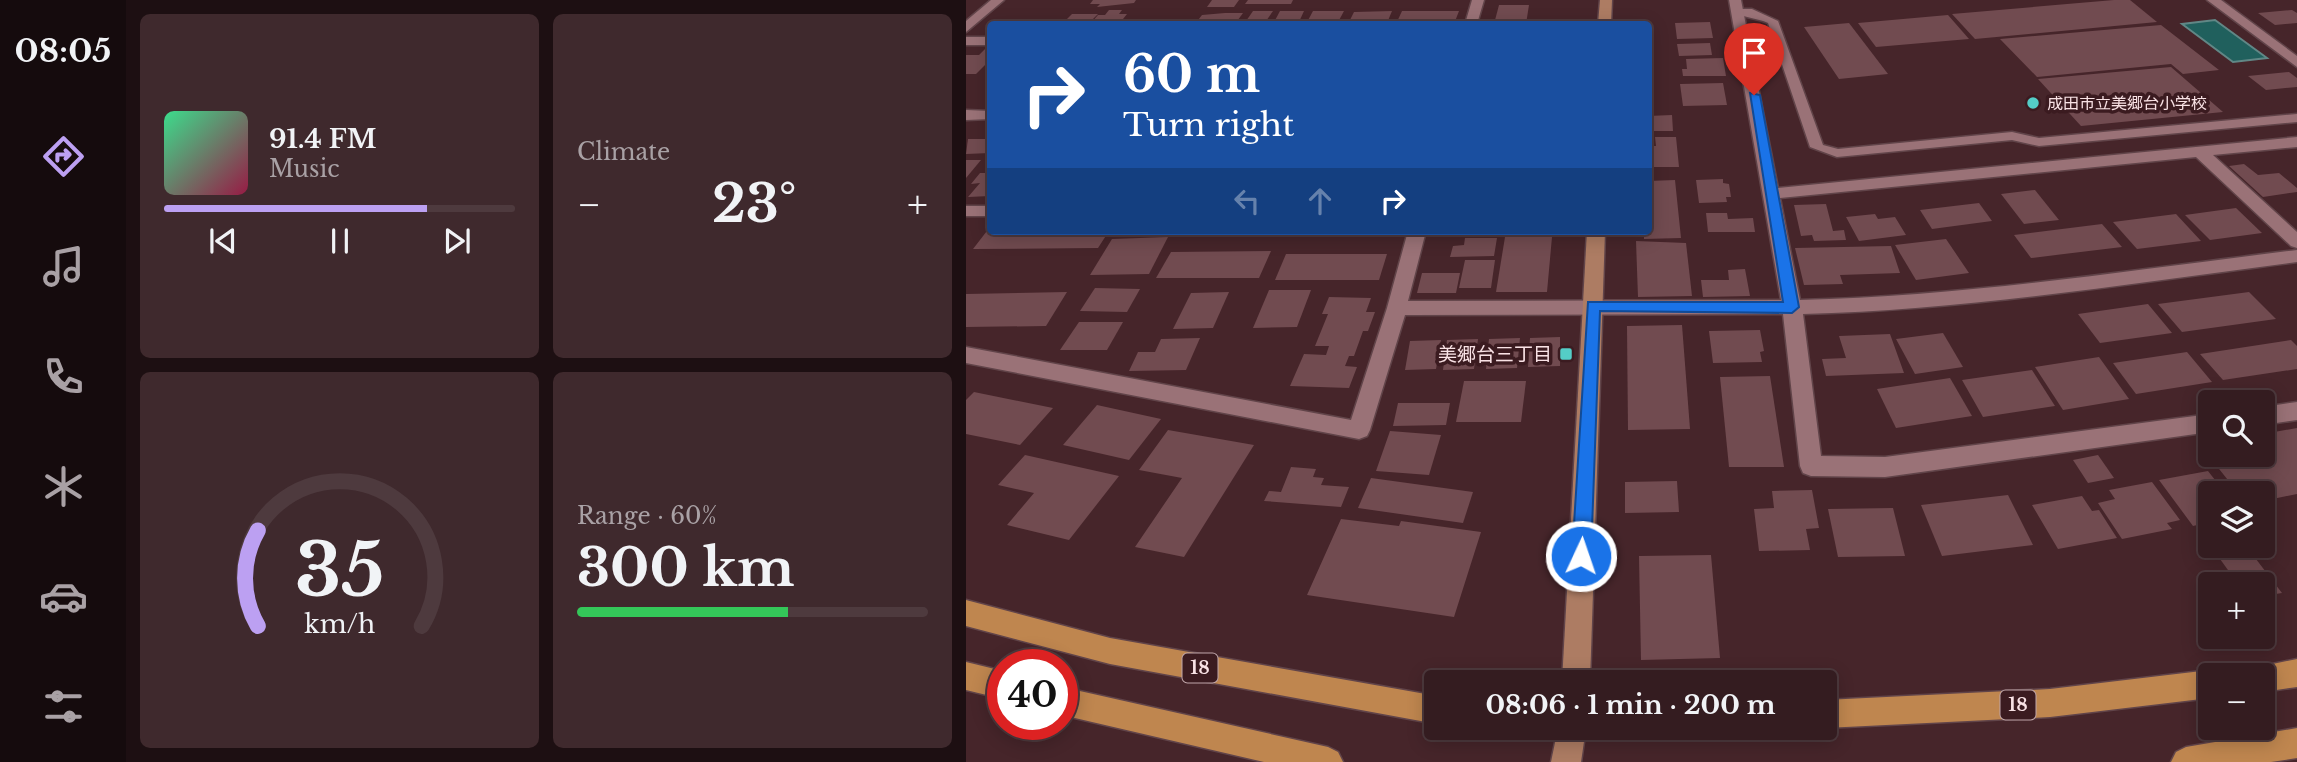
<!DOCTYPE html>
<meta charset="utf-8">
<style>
:root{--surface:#341c20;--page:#3f292d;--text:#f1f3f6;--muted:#a9a1a5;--line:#4e3a3e;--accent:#bca0f2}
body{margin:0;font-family:"Libre Baskerville","Noto Sans JP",serif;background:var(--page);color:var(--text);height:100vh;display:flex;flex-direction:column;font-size:26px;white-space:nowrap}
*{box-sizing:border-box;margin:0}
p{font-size:23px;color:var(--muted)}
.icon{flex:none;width:38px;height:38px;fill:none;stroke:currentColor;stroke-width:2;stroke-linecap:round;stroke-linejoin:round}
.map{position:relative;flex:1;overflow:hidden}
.sheet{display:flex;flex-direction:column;gap:14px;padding:14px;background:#1d0f12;width:840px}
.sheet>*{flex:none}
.guide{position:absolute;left:21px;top:21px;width:665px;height:214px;border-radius:7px;box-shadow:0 4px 18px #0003,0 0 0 2px var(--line);background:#1a4fa0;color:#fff;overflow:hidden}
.tools{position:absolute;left:1232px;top:390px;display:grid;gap:14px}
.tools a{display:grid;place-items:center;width:77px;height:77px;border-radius:7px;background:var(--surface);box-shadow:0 4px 18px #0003,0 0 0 2px var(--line);font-size:35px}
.speed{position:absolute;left:21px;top:649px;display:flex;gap:14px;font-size:35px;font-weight:700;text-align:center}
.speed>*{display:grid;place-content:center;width:91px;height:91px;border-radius:50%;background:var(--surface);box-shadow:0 4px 18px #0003,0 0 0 2px var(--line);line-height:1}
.speed .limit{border:10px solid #d22;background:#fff;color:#111}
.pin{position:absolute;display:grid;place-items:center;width:60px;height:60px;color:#fff;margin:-72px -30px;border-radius:50% 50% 50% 0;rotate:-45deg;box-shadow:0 0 7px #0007}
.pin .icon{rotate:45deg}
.me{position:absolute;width:77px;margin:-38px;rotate:3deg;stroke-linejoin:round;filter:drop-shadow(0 0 5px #0008)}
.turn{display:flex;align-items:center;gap:24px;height:147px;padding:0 21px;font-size:32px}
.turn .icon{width:91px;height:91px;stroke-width:2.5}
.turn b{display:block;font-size:49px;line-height:60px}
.lanes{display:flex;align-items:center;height:66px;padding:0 21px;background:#0003;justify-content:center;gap:35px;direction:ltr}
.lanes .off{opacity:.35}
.big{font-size:52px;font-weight:700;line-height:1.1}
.sheet .tile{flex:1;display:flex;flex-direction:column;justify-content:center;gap:10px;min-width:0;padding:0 24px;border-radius:10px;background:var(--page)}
.sheet .dial{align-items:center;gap:0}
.dial svg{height:182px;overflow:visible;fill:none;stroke:var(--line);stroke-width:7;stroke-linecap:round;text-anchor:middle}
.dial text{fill:var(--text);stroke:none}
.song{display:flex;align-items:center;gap:21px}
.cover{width:84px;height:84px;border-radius:10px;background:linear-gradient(135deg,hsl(150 70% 55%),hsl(340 70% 35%))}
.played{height:7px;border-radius:4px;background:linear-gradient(90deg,var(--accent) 75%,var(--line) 75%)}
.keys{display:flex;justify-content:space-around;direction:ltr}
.heat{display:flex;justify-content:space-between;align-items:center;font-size:38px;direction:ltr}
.charge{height:10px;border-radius:5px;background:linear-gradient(90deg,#34c759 60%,var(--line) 0)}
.sheet .tiles{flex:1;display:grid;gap:14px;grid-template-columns:repeat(2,1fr)}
.trip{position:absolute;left:458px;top:670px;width:413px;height:70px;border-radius:7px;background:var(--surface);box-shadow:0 4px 18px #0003,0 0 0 2px var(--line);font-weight:700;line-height:70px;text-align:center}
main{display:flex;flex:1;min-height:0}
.dock{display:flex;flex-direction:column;width:126px;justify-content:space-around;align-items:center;background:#150b0d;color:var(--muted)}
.dock .icon{width:49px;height:49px}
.dock .current{color:var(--accent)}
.dock b{font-size:32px;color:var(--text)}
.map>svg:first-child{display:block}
.water{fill:#20605d;stroke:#618786;stroke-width:2}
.building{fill:#714b50}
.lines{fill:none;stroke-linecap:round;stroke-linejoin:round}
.lane-casing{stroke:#614449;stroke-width:3}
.street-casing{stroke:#614449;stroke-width:3}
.secondary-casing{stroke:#614449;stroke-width:3}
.primary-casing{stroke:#614449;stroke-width:3}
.lane{fill:#9a7277;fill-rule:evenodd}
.street{fill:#9a7277;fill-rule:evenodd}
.secondary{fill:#ad7c63;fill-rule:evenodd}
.primary{fill:#bf864f;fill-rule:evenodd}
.route{fill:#1a73e8;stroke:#114b97;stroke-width:2}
.poi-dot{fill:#54cdc7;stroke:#3b1b20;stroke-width:2.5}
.labels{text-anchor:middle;stroke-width:7;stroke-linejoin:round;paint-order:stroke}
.far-poi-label{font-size:16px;fill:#f9e2e5;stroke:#3b1b20;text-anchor:start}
.shield{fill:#3b1b20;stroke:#c0a6aa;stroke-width:2}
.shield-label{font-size:18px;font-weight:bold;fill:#f9e2e5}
.poi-label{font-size:19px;fill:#f9e2e5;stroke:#3b1b20;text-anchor:end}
</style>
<main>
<nav class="dock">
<b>08:05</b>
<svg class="icon current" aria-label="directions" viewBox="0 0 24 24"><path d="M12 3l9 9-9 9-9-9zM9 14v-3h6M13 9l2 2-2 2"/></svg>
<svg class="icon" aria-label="music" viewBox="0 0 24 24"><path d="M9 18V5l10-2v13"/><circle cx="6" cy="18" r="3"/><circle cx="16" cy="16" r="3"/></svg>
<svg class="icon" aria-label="phone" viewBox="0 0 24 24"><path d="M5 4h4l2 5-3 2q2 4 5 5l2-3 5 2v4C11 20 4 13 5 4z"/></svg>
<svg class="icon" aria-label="climate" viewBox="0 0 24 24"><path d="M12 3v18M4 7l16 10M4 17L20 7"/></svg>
<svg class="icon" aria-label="car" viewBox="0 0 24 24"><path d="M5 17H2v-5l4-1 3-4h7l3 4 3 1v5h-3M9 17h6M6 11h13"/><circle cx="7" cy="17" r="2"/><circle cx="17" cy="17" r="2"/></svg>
<svg class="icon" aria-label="filters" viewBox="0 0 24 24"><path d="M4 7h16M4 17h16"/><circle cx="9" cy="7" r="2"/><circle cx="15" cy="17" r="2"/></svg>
</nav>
<section class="sheet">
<div class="tiles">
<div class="tile">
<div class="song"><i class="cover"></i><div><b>91.4 FM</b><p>Music</p></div></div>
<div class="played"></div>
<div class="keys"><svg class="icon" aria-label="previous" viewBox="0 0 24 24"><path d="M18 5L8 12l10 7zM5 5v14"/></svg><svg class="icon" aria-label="pause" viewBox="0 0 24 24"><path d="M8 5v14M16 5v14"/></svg><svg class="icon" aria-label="next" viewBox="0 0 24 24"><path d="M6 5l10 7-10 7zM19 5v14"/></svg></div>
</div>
<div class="tile"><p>Climate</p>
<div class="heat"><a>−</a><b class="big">23°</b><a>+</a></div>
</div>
<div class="tile dial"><svg viewBox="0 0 100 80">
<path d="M14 69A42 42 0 1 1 86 69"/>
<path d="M14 69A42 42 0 0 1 14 27" stroke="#bca0f2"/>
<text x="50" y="56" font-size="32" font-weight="700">35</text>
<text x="50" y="72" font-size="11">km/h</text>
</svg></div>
<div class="tile"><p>Range · 60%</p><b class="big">300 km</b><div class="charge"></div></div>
</div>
</section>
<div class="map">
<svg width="1331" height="762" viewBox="0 0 1331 762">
<rect width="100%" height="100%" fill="#46252a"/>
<path class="water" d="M1249,20L1301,58L1267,62L1216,24Z"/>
<g class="building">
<path d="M127,0H170L168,3L131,7L134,4H124Z"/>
<path d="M246,0H273L268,7H241Z"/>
<path d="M282,0H327L325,4H279Z"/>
<path d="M1148,0H1164L1191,22L1009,39L986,14Z"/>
<path d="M533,5H563L560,24H528Z"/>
<path d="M143,10H156L153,14H161L153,24H124L132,15H139Z"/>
<path d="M1326,10L1331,13V23L1309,25L1292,13Z"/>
<path d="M287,11H307L298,24H278Z"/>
<path d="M314,11H338L332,24H307Z"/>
<path d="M347,11H378L371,24H340Z"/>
<path d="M426,11L421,23L382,24L388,12Z"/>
<path d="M436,11H493L488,24H430Z"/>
<path d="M259,13H277L269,24H229L236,15Z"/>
<path d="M106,14H132L122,24H96Z"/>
<path d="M982,15L1003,39L910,47L892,23Z"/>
<path d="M223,19L220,24H164L167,21Z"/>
<path d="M744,22L747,38L711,39L709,23Z"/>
<path d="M883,23L922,74L873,79L838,27Z"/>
<path d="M1195,25L1253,70L1217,74L1205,64L1071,77L1034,39Z"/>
<path d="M744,43L746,55L713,56L711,44Z"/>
<path d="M22,46H24V60L10,74H0V55H13Z"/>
<path d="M757,58L760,76H717L716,69H721L720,59Z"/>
<path d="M1205,67L1257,112L1115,126L1072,79Z"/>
<path d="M1323,72L1331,78V87L1300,90L1282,76Z"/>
<path d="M757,83L761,105L717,106L714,84Z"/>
<path d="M706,115L707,131H682V116Z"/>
<path d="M689,137H710L713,167H682V146H690Z"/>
<path d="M2,139H24V153L0,154Z"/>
<path d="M0,160H15L0,178Z"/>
<path d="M1278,164L1292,175L1313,173L1331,188V192L1297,197L1263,166Z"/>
<path d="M14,173H24V196L2,197L14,183L5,184Z"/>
<path d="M757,179V183L763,184L765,197H760L761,202L733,203L730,180Z"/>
<path d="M709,180L715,238L678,239V231H682V181Z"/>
<path d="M1069,190L1093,220L1058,224L1035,194Z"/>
<path d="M1013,203L1026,221L966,229L954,210Z"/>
<path d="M860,204L867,231L878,230L880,240L848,241L846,235L835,236L828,205Z"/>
<path d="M1270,208L1296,233L1244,240L1219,215Z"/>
<path d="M740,213H761L762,219L787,218L789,232H742Z"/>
<path d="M909,214L912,219L929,217L940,235L893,241L880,217Z"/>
<path d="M1210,214L1235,241L1171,249L1147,222Z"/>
<path d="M1136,224L1156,247L1065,258L1048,235Z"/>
<path d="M24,227V231H143L132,248L7,249Z"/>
<path d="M202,237L183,274L124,275L146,239Z"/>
<path d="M539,237H586L581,292H530Z"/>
<path d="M499,238H531L528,256L484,257L487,246L498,245Z"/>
<path d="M980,239L1003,273L950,280L929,245Z"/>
<path d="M670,241L720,243L726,296L672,297Z"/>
<path d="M925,246L934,273L874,275L877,284L838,285L829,248Z"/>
<path d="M305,251L293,278H190L205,252Z"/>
<path d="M320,254H421L413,280H309Z"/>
<path d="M499,260H529L525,288H493Z"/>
<path d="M779,269L784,296L737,297L735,280H763L762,270Z"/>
<path d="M456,273H494L490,293H451Z"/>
<path d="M129,288L174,289L161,312L114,311Z"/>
<path d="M303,290H345L331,327L287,328Z"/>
<path d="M101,292L80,326L0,327V294Z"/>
<path d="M263,292L247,328L207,329L225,293Z"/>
<path d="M1283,292L1310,319L1216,332L1192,304Z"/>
<path d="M363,297L405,298L400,312H409L402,331H397L388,356H383L379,366L391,367L383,388L324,386L338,354L360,355L363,346H349L362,314H356Z"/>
<path d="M1182,304L1206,333L1134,343L1112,314Z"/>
<path d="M113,322H157L141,350H94Z"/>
<path d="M716,325L724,429L662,430L661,326Z"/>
<path d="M794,330L798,351L794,352L796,362L747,363L743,331Z"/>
<path d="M977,333L997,367L949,374L930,339Z"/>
<path d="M924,334L938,373L860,376L856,359L880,358L873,336Z"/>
<path d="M594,337V366L562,367L564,338Z"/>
<path d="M234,338L220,370L163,371L172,352H189L195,339Z"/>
<path d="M554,338L551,368L520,369L523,339Z"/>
<path d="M512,339L508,369L477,370L481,340Z"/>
<path d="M475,340L470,369L439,370L444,341Z"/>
<path d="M1325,340L1331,346V369L1257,380L1234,354Z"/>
<path d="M1221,352L1246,382L1170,394L1147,363Z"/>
<path d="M1133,357L1163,399L1097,410L1069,367Z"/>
<path d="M1066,370L1089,406L1017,417L996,380Z"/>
<path d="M804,376L818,467H763L754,377Z"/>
<path d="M984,378L1006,416L930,428L911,389Z"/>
<path d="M498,381H560L555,422H490Z"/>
<path d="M8,392L87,408L54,445L0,434V400Z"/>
<path d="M432,403H484L480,425L427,426Z"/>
<path d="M131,405L195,419L163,460L97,445Z"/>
<path d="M1331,428V494L1297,501V494H1273L1234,445L1244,443V455H1297V434Z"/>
<path d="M202,430L288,445L218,557L169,547L216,478L173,470Z"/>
<path d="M424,431L475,435L463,475L410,471Z"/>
<path d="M59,455L153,476L103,540L41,525L68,493L32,485Z"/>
<path d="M1132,455L1148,478L1122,483L1107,460Z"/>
<path d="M325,467L350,469L347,477L358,478L355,485L383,487L375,507L298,501L303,491L315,492Z"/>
<path d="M1242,471L1260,494H1244V522L1227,526L1193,480Z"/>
<path d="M405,478L507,492L497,523L392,508Z"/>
<path d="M711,481L713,512L659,513V482Z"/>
<path d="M1186,482L1214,520L1201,523L1206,529L1156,539L1132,503L1149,499L1143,490Z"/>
<path d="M846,490L853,528L840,529L844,550L793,551L788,509L808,508L806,491Z"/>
<path d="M1042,495L1067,545L976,556L955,505Z"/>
<path d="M1116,496L1126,511L1133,510L1151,538L1092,549L1066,505Z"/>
<path d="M927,508L939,556L872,557L862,509Z"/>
<path d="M375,519L433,526L435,521L515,532L488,617L341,595Z"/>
<path d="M1280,546L1316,593L1297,596V584H1272L1249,552Z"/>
<path d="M745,555L754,658L675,660L673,556Z"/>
</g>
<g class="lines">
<defs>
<path id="lane" d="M786,9L812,21L857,145L872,149L1046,132L1073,138L1331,114V122L1073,146L1046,140L871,157L844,147L802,23C792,18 774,17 767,12L772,9Z"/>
<g id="street">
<path d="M25,0H38L0,32V21Z"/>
<path d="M506,0H518L511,24H499Z"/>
<path d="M763,0H775L812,188L1331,137V147L1247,155L1331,232V248L1325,246L1230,157L814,198L834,300C1001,296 1166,270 1331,250V262C1167,283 1002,310 837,314L855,456L919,457L1244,414V432L919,477L845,476L837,473L834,466L817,314L439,315L404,430L401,436L393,439L0,363V347L385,420L421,308L442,231H460L442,301L815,300Z"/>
<path d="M1241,0H1255L1331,56V67Z"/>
<rect x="0" y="37" width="24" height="8"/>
<path d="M0,110L24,111V119L0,120Z"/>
<rect x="0" y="206" width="24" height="10"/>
<path d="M1331,402V420L1297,425V407Z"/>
</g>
<g id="secondary">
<path d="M634,0H646L645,24H632Z"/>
<path d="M621,231H639L624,682H596Z"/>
<path d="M592,728H620L615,762H585Z"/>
</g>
<g id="primary">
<path d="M0,600L144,638L471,696V724L144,664L0,626Z"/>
<path d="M1331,659V687L1297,692V676H1284L1287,668Z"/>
<path d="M0,662L37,671V699L0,690Z"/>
<path d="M1244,670L1254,676H1244V698L1084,717L859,728V700L1084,689Z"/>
<path d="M96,687L362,747L372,752L377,762H298L96,715Z"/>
<path d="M1331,728V758L1305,762H1205L1210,752L1220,747Z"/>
</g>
</defs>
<use href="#lane" class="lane-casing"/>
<use href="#street" class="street-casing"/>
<use href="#secondary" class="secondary-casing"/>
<use href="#primary" class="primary-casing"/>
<use href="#lane" class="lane"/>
<use href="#street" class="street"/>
<use href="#secondary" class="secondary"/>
<use href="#primary" class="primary"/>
</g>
<path class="route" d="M784,93L794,95L833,307L826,313L634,311L625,556L622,562L615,564L609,562L606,556L622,302H817Z"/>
<g class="poi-dot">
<circle cx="1067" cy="103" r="7"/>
<rect x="593" y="347" width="14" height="14" rx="3.5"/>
</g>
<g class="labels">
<g class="far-poi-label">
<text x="1081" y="109">成田市立美郷台小学校</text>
</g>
<g class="shield">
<rect x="216.5" y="653.5" width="35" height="29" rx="5"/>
<rect x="1034.5" y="690.5" width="35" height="29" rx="5"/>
</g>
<g class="shield-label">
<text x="234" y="674">18</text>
<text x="1052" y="711">18</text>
</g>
<g class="poi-label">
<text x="586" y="361">美郷台三丁目</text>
</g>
</g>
</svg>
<div class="tools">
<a><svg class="icon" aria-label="search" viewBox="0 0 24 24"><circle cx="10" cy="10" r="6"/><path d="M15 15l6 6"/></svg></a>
<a><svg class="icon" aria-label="layers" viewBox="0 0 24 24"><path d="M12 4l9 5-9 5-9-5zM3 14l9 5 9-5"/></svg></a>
<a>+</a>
<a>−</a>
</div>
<div class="speed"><div class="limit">40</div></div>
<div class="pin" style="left:788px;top:95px;background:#d93025"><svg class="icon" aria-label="arrive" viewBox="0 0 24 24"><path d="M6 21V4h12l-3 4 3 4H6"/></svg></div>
<svg class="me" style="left:615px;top:556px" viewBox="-20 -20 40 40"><circle r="17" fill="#1a73e8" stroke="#fff" stroke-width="3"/><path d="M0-11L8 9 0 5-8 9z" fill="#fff"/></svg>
<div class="trip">08:06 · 1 min · 200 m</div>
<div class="guide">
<div class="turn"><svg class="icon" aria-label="right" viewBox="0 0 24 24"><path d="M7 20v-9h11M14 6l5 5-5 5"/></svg><div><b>60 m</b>Turn right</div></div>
<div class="lanes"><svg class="icon off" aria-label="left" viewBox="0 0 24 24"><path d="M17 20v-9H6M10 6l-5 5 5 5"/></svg><svg class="icon off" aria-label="ahead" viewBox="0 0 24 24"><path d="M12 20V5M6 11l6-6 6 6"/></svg><svg class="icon" aria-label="right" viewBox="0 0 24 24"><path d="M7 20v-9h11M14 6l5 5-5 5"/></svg></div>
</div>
</div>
</main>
